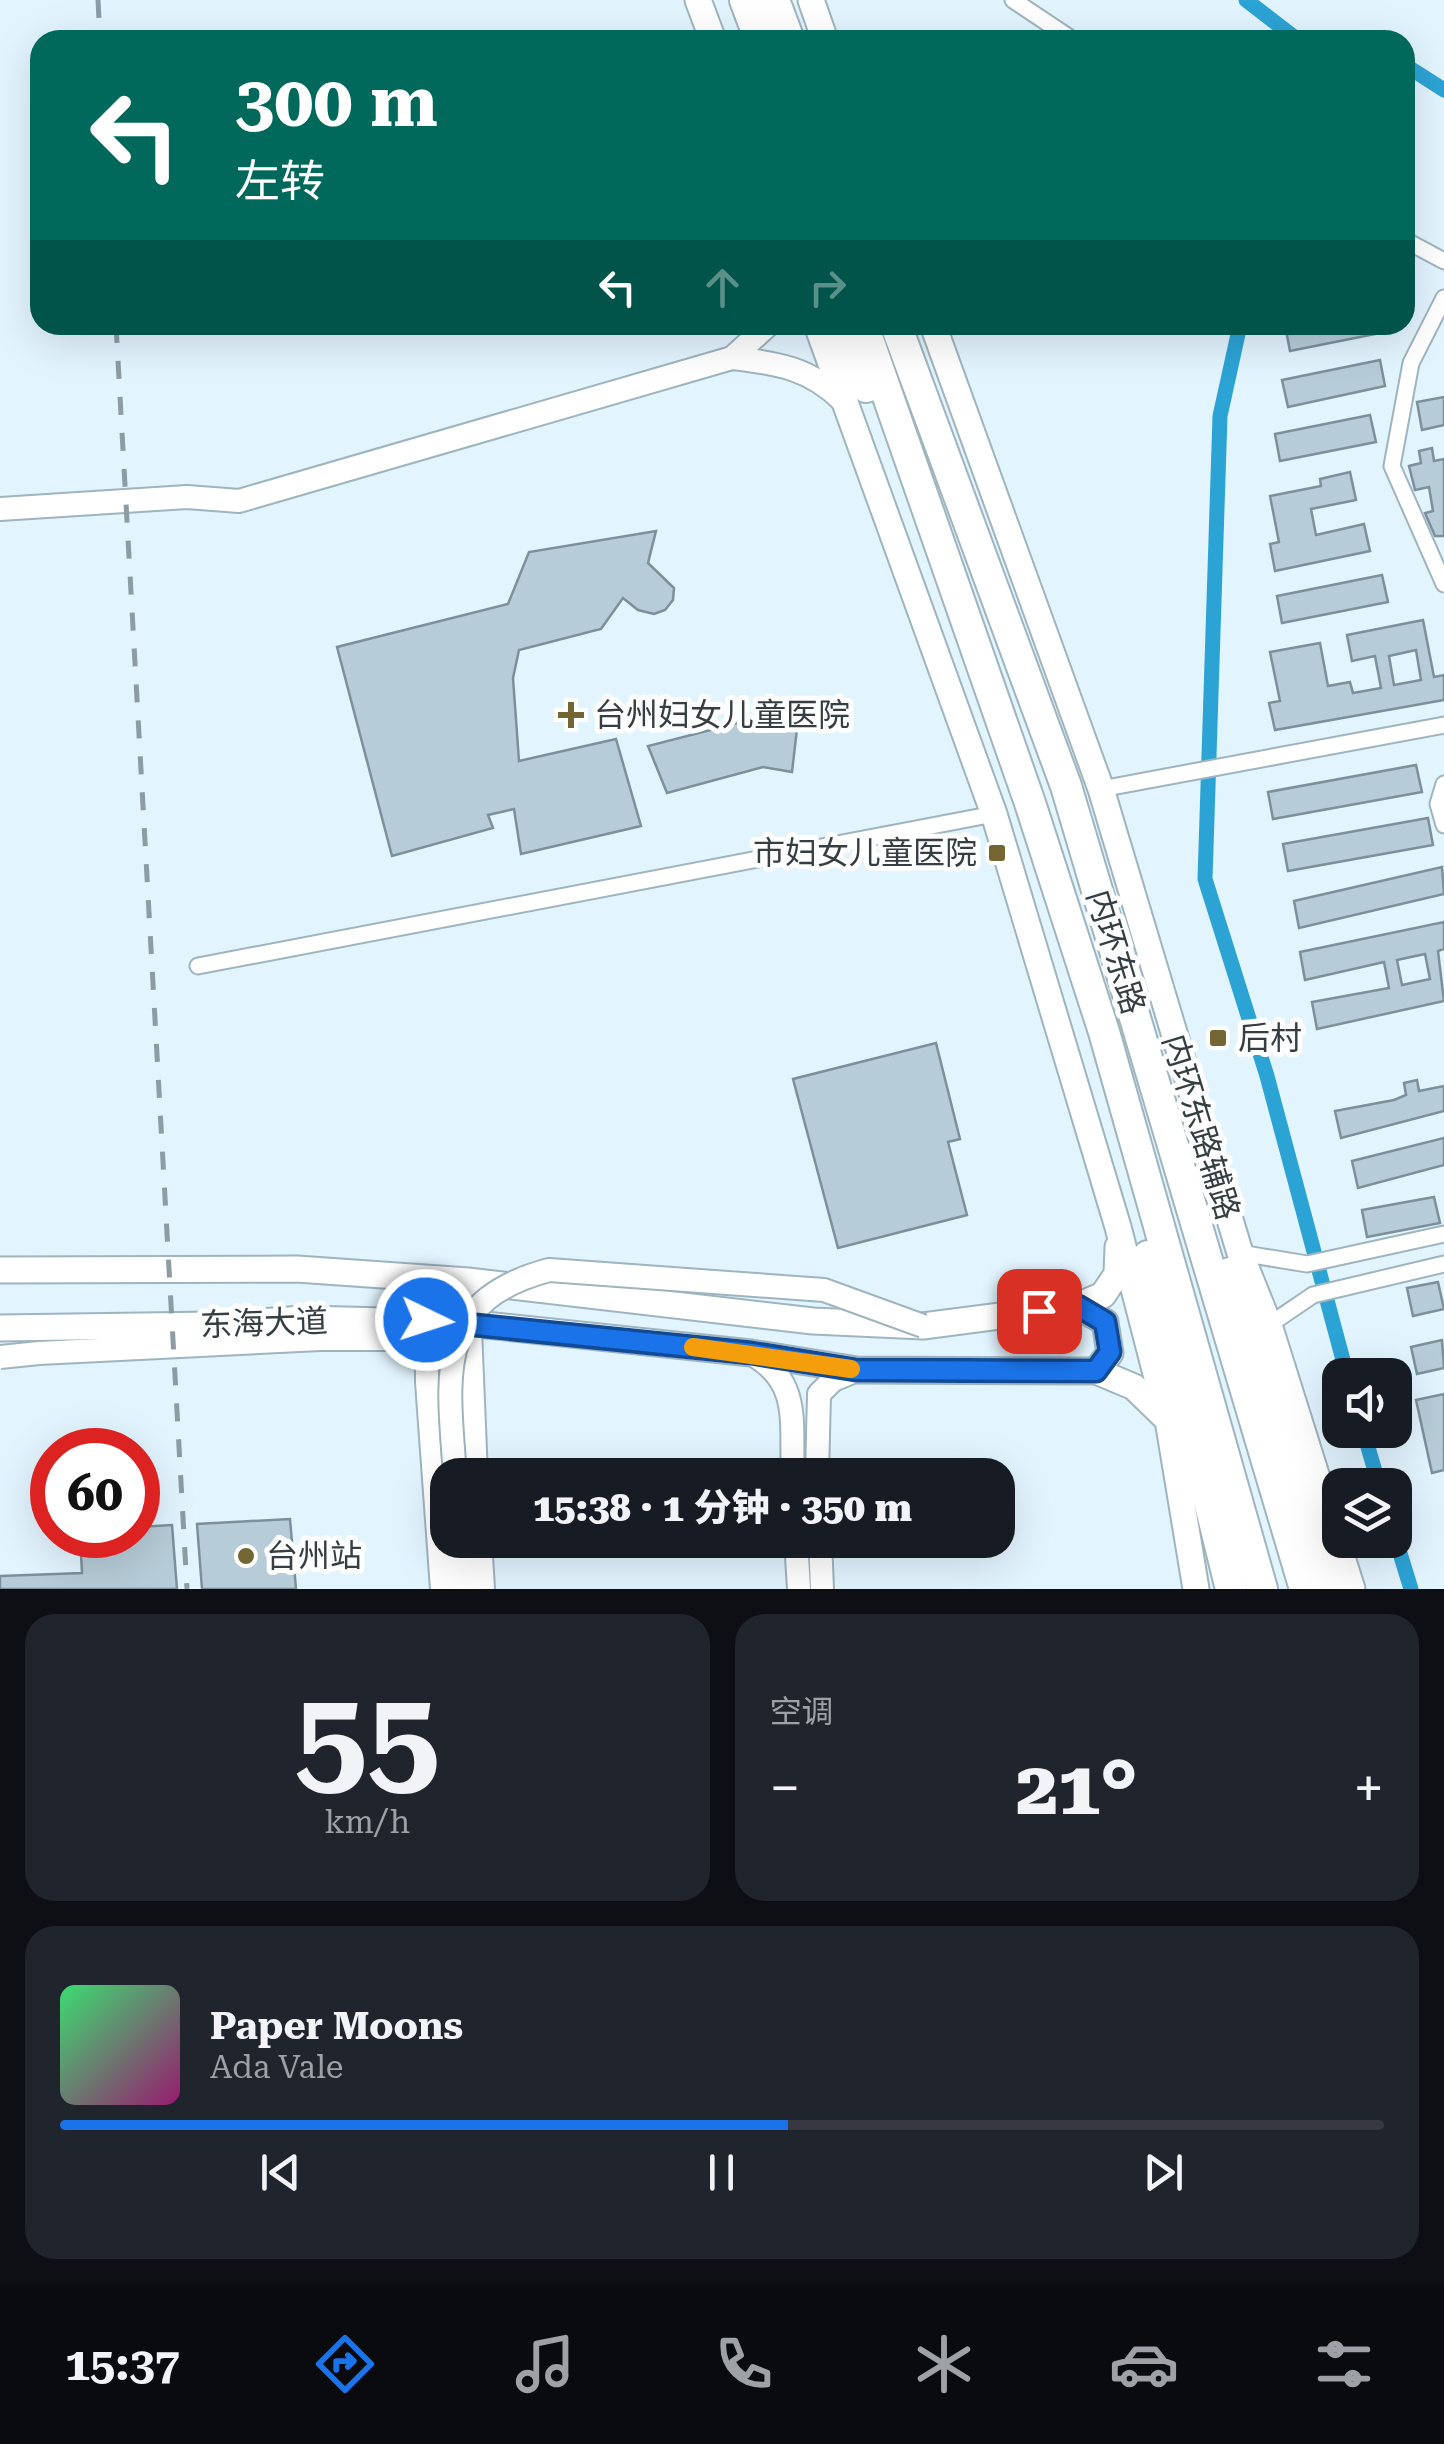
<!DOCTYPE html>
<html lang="zh">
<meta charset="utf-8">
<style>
:root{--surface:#171b24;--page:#20242c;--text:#f1f3f6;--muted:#9ea1a6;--line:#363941;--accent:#1a73e8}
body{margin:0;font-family:"Roboto Serif","Noto Sans SC",serif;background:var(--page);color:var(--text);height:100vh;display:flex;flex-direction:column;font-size:38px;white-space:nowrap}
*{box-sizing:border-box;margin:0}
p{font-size:32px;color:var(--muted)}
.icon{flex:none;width:55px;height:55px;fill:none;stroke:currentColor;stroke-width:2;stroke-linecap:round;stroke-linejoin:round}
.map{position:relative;height:1589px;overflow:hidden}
.panel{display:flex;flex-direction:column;gap:25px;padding:25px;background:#0d0f14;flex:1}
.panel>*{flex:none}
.hud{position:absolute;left:30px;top:30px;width:1385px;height:305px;border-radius:30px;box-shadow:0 10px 40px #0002;background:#00695c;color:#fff;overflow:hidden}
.fabs{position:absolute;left:1322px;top:1358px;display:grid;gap:20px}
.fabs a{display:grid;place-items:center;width:90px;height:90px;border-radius:20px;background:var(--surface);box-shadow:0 10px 40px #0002;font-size:50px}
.speed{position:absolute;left:30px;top:1428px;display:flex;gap:20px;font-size:50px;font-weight:700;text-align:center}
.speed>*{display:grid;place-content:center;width:130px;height:130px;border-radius:50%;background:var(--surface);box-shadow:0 10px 40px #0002;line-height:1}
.speed .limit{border:15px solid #d22;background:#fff;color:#111}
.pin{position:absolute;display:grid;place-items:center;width:85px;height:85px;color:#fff;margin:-42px;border-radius:20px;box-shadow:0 5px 15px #0006}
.me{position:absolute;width:110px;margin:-55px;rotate:94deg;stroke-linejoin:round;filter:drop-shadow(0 0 8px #0008)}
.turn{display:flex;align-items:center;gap:35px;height:210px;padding:0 40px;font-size:45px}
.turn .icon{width:130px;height:130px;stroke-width:2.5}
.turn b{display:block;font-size:70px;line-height:85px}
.lanes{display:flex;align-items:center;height:95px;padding:0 40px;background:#0003;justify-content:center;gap:50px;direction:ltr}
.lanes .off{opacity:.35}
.big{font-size:75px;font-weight:800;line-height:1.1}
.panel .tile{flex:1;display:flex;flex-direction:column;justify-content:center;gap:15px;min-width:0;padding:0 35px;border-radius:30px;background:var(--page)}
.panel .dial{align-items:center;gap:0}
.dial b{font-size:130px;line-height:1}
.song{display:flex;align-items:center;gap:30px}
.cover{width:120px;height:120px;border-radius:15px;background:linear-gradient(135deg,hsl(140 70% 55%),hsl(320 70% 35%))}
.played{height:10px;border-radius:5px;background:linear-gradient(90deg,var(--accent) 55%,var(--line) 55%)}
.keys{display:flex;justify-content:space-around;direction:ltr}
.heat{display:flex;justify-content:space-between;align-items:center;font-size:55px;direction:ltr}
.panel .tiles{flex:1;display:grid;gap:25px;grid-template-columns:1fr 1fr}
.tile:last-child{grid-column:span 2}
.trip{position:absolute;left:430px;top:1458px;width:585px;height:100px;border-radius:30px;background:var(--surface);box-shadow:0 10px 40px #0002;font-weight:800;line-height:100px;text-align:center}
.tab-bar{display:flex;height:160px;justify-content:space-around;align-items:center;background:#090b0e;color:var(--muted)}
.tab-bar .icon{width:70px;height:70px}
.tab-bar .active{color:var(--accent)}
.tab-bar b{font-size:45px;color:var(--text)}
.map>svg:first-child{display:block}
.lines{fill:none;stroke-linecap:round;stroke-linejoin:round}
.canal{stroke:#2ca3d5;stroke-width:15}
.building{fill:#b6ccd8;stroke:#7c909c;stroke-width:2.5;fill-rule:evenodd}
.street-casing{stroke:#9eb4bf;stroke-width:19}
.secondary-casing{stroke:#9eb4bf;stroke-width:26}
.primary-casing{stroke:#9eb4bf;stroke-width:29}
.highway-casing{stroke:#9eb4bf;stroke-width:34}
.street{stroke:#fff;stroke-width:15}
.secondary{stroke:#fff;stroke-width:22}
.primary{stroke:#fff;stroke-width:25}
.highway{stroke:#fff;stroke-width:30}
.rail{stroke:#8d9ba2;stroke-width:5;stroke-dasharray:18 18;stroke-linecap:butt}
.secondary-bridge-casing{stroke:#9eb4bf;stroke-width:26;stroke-linecap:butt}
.secondary-bridge{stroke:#fff;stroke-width:22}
.route-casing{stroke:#114b97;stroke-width:25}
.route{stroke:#1a73e8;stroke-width:18}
.slow{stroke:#f59e0b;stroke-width:18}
.poi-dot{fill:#736633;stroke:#fefefe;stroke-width:4}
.labels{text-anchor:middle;stroke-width:10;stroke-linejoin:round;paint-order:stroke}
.poi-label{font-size:32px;fill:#353e43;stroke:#fefefe;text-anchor:start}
.street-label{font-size:32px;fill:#353e43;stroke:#fefefe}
</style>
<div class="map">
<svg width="1444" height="1589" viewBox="0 0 1444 1589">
<rect width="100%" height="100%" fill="#e2f4fe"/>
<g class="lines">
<g class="canal">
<path d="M1246,0L1294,37L1310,40"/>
<path d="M1405,65L1444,90"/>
<path d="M1240,325L1220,416L1205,879L1267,1076L1347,1375"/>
<path d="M1363,1430L1379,1485"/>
<path d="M1395,1537L1411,1589"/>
</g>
</g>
<g class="building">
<path d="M1285,325H1389L1390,331L1290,351Z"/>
<path d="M1380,360L1385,386L1288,407L1282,380Z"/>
<path d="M1444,397V425L1422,430L1417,402Z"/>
<path d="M1370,415L1376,442L1280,461L1275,434Z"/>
<path d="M1432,448L1434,461L1444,459V536H1435L1425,513L1433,511L1429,487L1415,490L1409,466L1421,463L1419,451Z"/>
<path d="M1350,472L1356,500L1311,509L1316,535L1364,524L1370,551L1275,571L1270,544L1279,542L1270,496L1321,486L1320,479Z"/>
<path d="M656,531L648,563L674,588L673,600L665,610L654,614L638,610L623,598L601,629L519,650L513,678L519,761L616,739L641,826L521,854L514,809L488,815L493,828L392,856L337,647L508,604L529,552Z"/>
<path d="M1382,575L1388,602L1282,623L1277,596Z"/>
<path d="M1423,620L1434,677L1444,675V700L1275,730L1269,703L1280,701L1270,652L1320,643L1328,686L1350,682L1353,693L1381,688L1375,656L1352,661L1347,635ZM1416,650L1421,680L1394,685L1389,656Z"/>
<path d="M757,718L797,729L792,772L763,767L667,793L648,746Z"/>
<path d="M1416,765L1422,792L1273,819L1268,792Z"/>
<path d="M1428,818L1433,845L1288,871L1283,844Z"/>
<path d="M1442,867L1444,894L1299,928L1294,901Z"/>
<path d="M1444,922V949L1438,951L1444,1001L1317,1029L1312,1002L1389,988L1384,962L1305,980L1300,952ZM1425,954L1430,979L1402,985L1397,960Z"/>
<path d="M936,1043L960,1139L948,1142L967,1215L838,1248L793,1079Z"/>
<path d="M1417,1080L1419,1091L1444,1086V1111L1341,1138L1335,1111L1394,1100L1406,1095L1404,1083Z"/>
<path d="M1444,1138V1165L1358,1188L1352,1161Z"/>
<path d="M1434,1197L1440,1223L1367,1237L1362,1210Z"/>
<path d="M1438,1282L1444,1309L1413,1316L1407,1288Z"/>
<path d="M1442,1340L1444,1368L1417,1374L1411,1347Z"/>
<path d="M1444,1394V1470L1432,1473L1416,1400Z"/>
<path d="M290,1519L296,1589H202L197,1524Z"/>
<path d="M172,1525L177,1589H0V1576L82,1573L80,1535H138V1527Z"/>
</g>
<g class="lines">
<defs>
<g id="street">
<path d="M1013,0L1073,40"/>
<path d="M1405,240L1444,261"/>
<path d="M1444,298L1411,363L1392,466L1444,584"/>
<path d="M1444,784L1438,804L1444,825"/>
<path d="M1101,789L1444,725"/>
<path d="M198,966L994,814"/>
<path d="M1240,1253L1307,1264L1444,1234"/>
<path d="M1269,1325L1313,1295L1444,1264"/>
</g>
<g id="secondary">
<path d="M732,358L768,325"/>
<path d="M0,509L187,497L239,501L732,358C777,363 810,368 843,401"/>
<path d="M426,1279L427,1382L442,1589"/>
<path d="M468,1281L476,1475"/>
<path d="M39,1353L320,1339H425"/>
<path d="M754,1355C802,1384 790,1424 793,1475"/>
<path d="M817,1475L819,1394L833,1380L857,1370"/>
<path d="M459,1540L462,1589"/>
<path d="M480,1540L483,1589"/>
<path d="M796,1540L799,1589"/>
<path d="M820,1540L822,1589"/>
</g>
<g id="primary">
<path d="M698,0L713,40"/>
<path d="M811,0L825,40"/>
<path d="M817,325L994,814L1118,1227L1168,1420L1196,1589"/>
<path d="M933,325L1101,789L1240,1253L1269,1325L1352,1589"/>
<path d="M0,1270L297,1269L468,1281L813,1321L923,1326L1077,1306L1103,1295L1117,1274L1118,1247"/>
<path d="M1077,1306L1105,1322L1110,1353L1096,1371"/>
<path d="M0,1328L212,1325L304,1319L467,1323L751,1353L857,1370L1096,1371L1134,1387L1166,1418"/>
</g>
<g id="highway">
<path d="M745,0L760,40"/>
<path d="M774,0L789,40"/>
<path d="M839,325L866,387"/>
<path d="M863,325L1030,803L1104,1032L1262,1589"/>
<path d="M896,325L1066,786L1305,1589"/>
<path d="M1148,1256L1231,1589"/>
<path d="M1230,1273L1260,1348L1329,1589"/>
</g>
</defs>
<use href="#street" class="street-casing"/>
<use href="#secondary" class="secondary-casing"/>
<use href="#primary" class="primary-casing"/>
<use href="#highway" class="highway-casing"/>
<use href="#street" class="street"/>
<use href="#secondary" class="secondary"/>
<use href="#primary" class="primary"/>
<use href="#highway" class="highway"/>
<g class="rail">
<path d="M98,0L100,40"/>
<path d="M116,325L187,1589"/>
</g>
<defs>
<g id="secondary-bridge">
<path d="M0,1357L39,1353"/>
<path d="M455,1475C448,1376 433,1301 549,1270L824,1290L923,1326"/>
</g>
</defs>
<use href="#secondary-bridge" class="secondary-bridge-casing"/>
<use href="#secondary-bridge" class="secondary-bridge"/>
</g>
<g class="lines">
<defs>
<path id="route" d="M426,1320L751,1353L856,1370L1096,1371L1110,1352L1105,1322L1078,1306L1039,1311"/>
</defs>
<use href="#route" class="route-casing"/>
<use href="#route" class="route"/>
<path class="slow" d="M693,1347L851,1369"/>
</g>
<g class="poi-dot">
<path d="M566 700h10v10h10v10h-10v10h-10v-10h-10v-10h10z"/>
<rect x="987" y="843" width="20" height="20" rx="5"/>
<rect x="1208" y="1028" width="20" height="20" rx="5"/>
<circle cx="246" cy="1556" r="10"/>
</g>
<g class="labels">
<g class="poi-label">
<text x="594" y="726">台州妇女儿童医院</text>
<text x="977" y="864" text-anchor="end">市妇女儿童医院</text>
<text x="1238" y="1049">后村</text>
<text x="266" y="1567">台州站</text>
</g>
<g class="street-label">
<text transform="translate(1116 952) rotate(73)" y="11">内环东路</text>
<text transform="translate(1201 1127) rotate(73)" y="11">内环东路辅路</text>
<text transform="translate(264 1323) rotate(-2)" y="11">东海大道</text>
</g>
</g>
</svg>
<div class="fabs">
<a><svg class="icon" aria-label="sound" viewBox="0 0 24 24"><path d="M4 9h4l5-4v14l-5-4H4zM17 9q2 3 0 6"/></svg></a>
<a><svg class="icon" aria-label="layers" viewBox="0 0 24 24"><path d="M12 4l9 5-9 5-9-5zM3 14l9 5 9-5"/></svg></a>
</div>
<div class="speed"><div class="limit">60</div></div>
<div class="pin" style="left:1039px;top:1311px;background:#d93025"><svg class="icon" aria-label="arrive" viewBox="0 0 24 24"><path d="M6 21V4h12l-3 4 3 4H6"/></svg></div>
<svg class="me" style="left:426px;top:1320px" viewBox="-20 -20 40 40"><circle r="17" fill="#1a73e8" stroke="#fff" stroke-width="3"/><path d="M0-11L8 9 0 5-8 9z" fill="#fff"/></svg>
<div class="trip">15:38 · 1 分钟 · 350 m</div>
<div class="hud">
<div class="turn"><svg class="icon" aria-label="left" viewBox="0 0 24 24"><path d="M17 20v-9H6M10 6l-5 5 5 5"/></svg><div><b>300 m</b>左转</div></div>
<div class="lanes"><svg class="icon" aria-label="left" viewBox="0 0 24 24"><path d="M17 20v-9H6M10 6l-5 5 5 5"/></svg><svg class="icon off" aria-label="ahead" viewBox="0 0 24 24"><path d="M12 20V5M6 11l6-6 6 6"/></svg><svg class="icon off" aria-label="right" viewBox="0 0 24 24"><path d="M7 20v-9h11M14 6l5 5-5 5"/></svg></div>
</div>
</div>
<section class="panel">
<div class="tiles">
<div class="tile dial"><b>55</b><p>km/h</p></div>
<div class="tile"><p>空调</p>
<div class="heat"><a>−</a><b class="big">21°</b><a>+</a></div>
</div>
<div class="tile">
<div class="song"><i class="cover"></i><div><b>Paper Moons</b><p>Ada Vale</p></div></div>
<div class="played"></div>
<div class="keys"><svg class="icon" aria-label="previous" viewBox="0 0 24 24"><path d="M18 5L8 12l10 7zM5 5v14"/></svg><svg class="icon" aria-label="pause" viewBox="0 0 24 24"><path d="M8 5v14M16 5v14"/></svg><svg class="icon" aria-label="next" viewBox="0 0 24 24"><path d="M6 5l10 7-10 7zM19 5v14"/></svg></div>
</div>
</div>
</section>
<nav class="tab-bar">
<b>15:37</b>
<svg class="icon active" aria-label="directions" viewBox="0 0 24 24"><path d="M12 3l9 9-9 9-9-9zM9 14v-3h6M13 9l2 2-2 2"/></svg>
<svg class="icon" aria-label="music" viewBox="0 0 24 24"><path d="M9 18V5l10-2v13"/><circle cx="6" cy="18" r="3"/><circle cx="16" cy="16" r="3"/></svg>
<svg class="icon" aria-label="phone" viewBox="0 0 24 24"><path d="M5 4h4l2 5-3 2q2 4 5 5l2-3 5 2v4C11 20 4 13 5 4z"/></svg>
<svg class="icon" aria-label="climate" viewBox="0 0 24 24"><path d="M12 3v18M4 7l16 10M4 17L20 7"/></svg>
<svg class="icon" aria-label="car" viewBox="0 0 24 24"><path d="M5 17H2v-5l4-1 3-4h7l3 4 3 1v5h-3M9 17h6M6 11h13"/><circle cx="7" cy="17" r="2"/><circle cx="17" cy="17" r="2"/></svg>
<svg class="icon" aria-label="filters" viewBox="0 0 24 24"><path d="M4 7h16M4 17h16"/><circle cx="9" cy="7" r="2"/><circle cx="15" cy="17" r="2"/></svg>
</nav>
